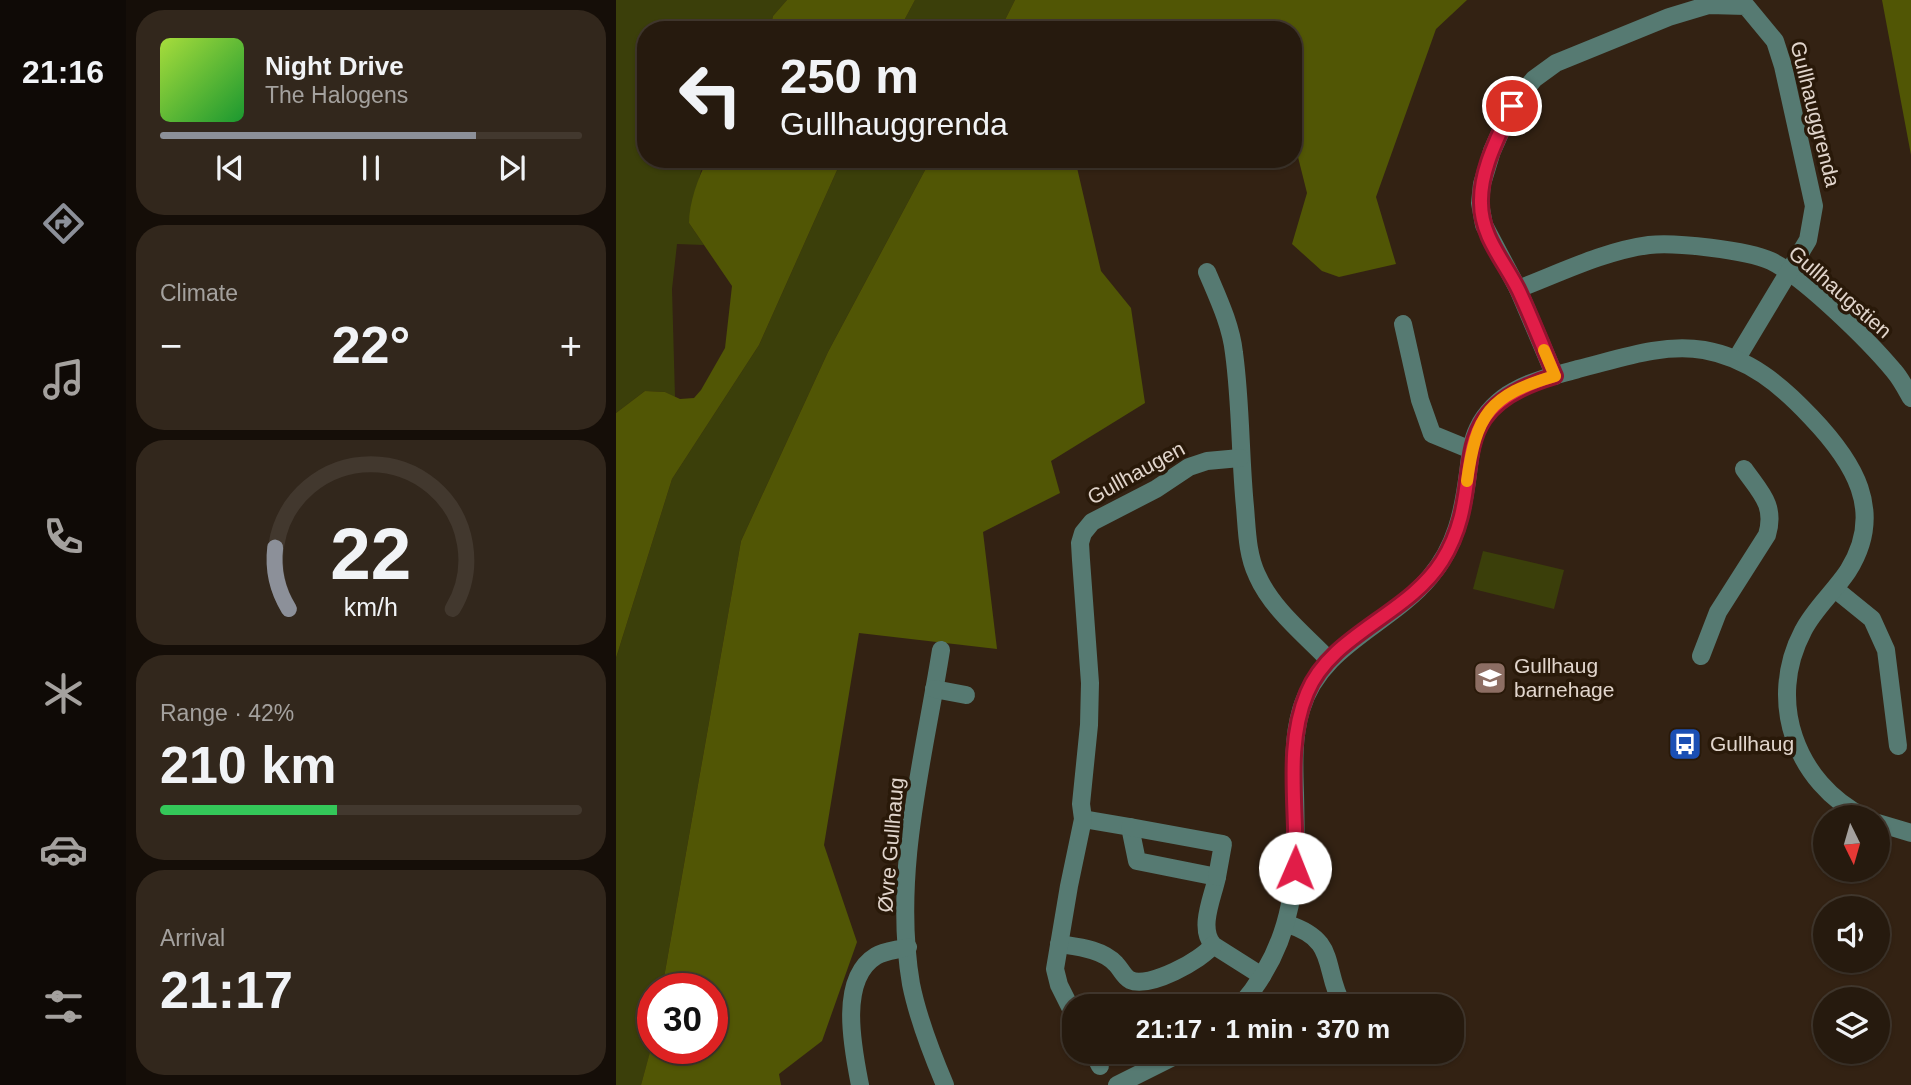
<!DOCTYPE html>
<meta charset="utf-8">
<style>
:root{--surface:#261a0e;--page:#32271c;--text:#f1f3f6;--muted:#a4a19e;--line:#42382e;--accent:#8c9099}
body{margin:0;font-family:Arial,sans-serif;background:var(--page);color:var(--text);height:100vh;display:flex;flex-direction:column;font-size:26px;white-space:nowrap}
*{box-sizing:border-box;margin:0}
p{font-size:23px;color:var(--muted)}
.icon{flex:none;width:38px;height:38px;fill:none;stroke:currentColor;stroke-width:2;stroke-linecap:round;stroke-linejoin:round}
.map{position:relative;flex:1;overflow:hidden}
.details{display:flex;flex-direction:column;gap:10px;padding:10px;background:#150e08;width:490px}
.details>*{flex:none}
.hud{position:absolute;left:21px;top:21px;width:665px;height:147px;border-radius:28px;box-shadow:0 2px 5px #0004,0 0 0 2px var(--line);background:#261a0e;color:var(--text);overflow:hidden}
.needle{width:46px;rotate:175deg}
.fabs{position:absolute;left:1197px;top:805px;display:grid;gap:14px}
.fabs a{display:grid;place-items:center;width:77px;height:77px;border-radius:50%;background:var(--surface);box-shadow:0 2px 5px #0004,0 0 0 2px var(--line);font-size:35px}
.speed{position:absolute;left:21px;top:973px;display:flex;gap:14px;font-size:35px;font-weight:700;text-align:center}
.speed>*{display:grid;place-content:center;width:91px;height:91px;border-radius:50%;background:var(--surface);box-shadow:0 2px 5px #0004,0 0 0 2px var(--line);line-height:1}
.speed .limit{border:10px solid #d22;background:#fff;color:#111}
.pin{position:absolute;display:grid;place-items:center;width:60px;height:60px;color:#fff;margin:-30px;border:4px solid #fff;border-radius:50%;box-shadow:0 2px 7px #0007}
.me{position:absolute;width:77px;margin:-38px;rotate:1deg;stroke-linejoin:round;filter:drop-shadow(0 0 5px #0008)}
.turn{display:flex;align-items:center;gap:24px;height:147px;padding:0 28px;font-size:32px}
.turn .icon{width:91px;height:91px;stroke-width:2.5}
.turn b{display:block;font-size:49px;line-height:60px}
.big{font-size:52px;font-weight:600;line-height:1.1}
.details .tile{flex:1;display:flex;flex-direction:column;justify-content:center;gap:10px;min-width:0;padding:0 24px;border-radius:28px;background:var(--page)}
.details .dial{align-items:center;gap:0}
.dial svg{height:182px;overflow:visible;fill:none;stroke:var(--line);stroke-width:7;stroke-linecap:round;text-anchor:middle}
.dial text{fill:var(--text);stroke:none}
.song{display:flex;align-items:center;gap:21px}
.cover{width:84px;height:84px;border-radius:10px;background:linear-gradient(135deg,hsl(80 70% 55%),hsl(130 70% 35%))}
.played{height:7px;border-radius:4px;background:linear-gradient(90deg,var(--accent) 75%,var(--line) 75%)}
.keys{display:flex;justify-content:space-around;direction:ltr}
.heat{display:flex;justify-content:space-between;align-items:center;font-size:38px;direction:ltr}
.charge{height:10px;border-radius:5px;background:linear-gradient(90deg,#34c759 42%,var(--line) 0)}
.trip{position:absolute;left:446px;top:994px;width:402px;height:70px;border-radius:28px;background:var(--surface);box-shadow:0 2px 5px #0004,0 0 0 2px var(--line);font-weight:600;line-height:70px;text-align:center}
main{display:flex;flex:1;min-height:0}
.dock{display:flex;flex-direction:column;width:126px;justify-content:space-around;align-items:center;background:#0f0a06;color:var(--muted)}
.dock .icon{width:49px;height:49px}
.dock .on{color:var(--accent)}
.dock b{font-size:32px;color:var(--text)}
.map>svg:first-child{display:block}
.green{fill:#3b3f0a}
.forest{fill:#515605}
.lines{fill:none;stroke-linecap:round;stroke-linejoin:round}
.minor{stroke:#567a72;stroke-width:18}
.route-casing{stroke:#92132f;stroke-width:18}
.route{stroke:#e11d48;stroke-width:12}
.slow{stroke:#f59e0b;stroke-width:12}
.labels{text-anchor:middle;stroke-width:7;stroke-linejoin:round;paint-order:stroke}
.street-label{font-size:21px;fill:#e1d5cc;stroke:#291909}
.poi-label{font-size:21px;fill:#e1d5cc;stroke:#291909;text-anchor:start}
</style>
<main>
<nav class="dock">
<b>21:16</b>
<svg class="icon on" aria-label="directions" viewBox="0 0 24 24"><path d="M12 3l9 9-9 9-9-9zM9 14v-3h6M13 9l2 2-2 2"/></svg>
<svg class="icon" aria-label="music" viewBox="0 0 24 24"><path d="M9 18V5l10-2v13"/><circle cx="6" cy="18" r="3"/><circle cx="16" cy="16" r="3"/></svg>
<svg class="icon" aria-label="phone" viewBox="0 0 24 24"><path d="M5 4h4l2 5-3 2q2 4 5 5l2-3 5 2v4C11 20 4 13 5 4z"/></svg>
<svg class="icon" aria-label="climate" viewBox="0 0 24 24"><path d="M12 3v18M4 7l16 10M4 17L20 7"/></svg>
<svg class="icon" aria-label="car" viewBox="0 0 24 24"><path d="M5 17H2v-5l4-1 3-4h7l3 4 3 1v5h-3M9 17h6M6 11h13"/><circle cx="7" cy="17" r="2"/><circle cx="17" cy="17" r="2"/></svg>
<svg class="icon" aria-label="filters" viewBox="0 0 24 24"><path d="M4 7h16M4 17h16"/><circle cx="9" cy="7" r="2"/><circle cx="15" cy="17" r="2"/></svg>
</nav>
<section class="details">
<div class="tile">
<div class="song"><i class="cover"></i><div><b>Night Drive</b><p>The Halogens</p></div></div>
<div class="played"></div>
<div class="keys"><svg class="icon" aria-label="previous" viewBox="0 0 24 24"><path d="M18 5L8 12l10 7zM5 5v14"/></svg><svg class="icon" aria-label="pause" viewBox="0 0 24 24"><path d="M8 5v14M16 5v14"/></svg><svg class="icon" aria-label="next" viewBox="0 0 24 24"><path d="M6 5l10 7-10 7zM19 5v14"/></svg></div>
</div>
<div class="tile"><p>Climate</p>
<div class="heat"><a>−</a><b class="big">22°</b><a>+</a></div>
</div>
<div class="tile dial"><svg viewBox="0 0 100 80">
<path d="M14 69A42 42 0 1 1 86 69"/>
<path d="M14 69A42 42 0 0 1 8 42" stroke="#8c9099"/>
<text x="50" y="56" font-size="32" font-weight="700">22</text>
<text x="50" y="72" font-size="11">km/h</text>
</svg></div>
<div class="tile"><p>Range · 42%</p><b class="big">210 km</b><div class="charge"></div></div>
<div class="tile"><p>Arrival</p><b class="big">21:17</b></div>
</section>
<div class="map">
<svg width="1295" height="1085" viewBox="0 0 1295 1085">
<rect width="100%" height="100%" fill="#332213"/>
<g class="green">
<path d="M0,0H171L157,16L154,30H30V159H92L85,171L73,223L88,245L61,244L56,289L59,397L49,392L29,391L0,413Z"/>
<path d="M299,0H399L384,30H283Z"/>
<path d="M226,159H315L212,352L125,541L46,989H37V1042L25,1085H0V658L56,479L143,345Z"/>
<path d="M867,551L948,570L938,609L857,589Z"/>
</g>
<g class="forest">
<path d="M171,0H299L283,30H154L157,16Z"/>
<path d="M399,0H851L820,29L760,197L780,264L723,277L706,271L676,244L691,193L677,137V30H384Z"/>
<path d="M1266,0H1295V155Z"/>
<path d="M92,159H226L143,345L56,479L0,658V413L29,391L49,392L64,399L78,398L85,390L109,348L116,286L73,223C73,203 82,177 92,159Z"/>
<path d="M315,159H459L485,271L515,308L529,403L435,461L444,493L367,532L381,649L243,633L208,845L241,942L206,1041L163,1074L165,1085H25L37,1041V1048H96V989H46L125,541L212,352Z"/>
</g>
<g class="lines">
<g class="minor">
<path d="M591,272C602,298 615,325 618,353C625,404 624,456 629,507C631,530 631,554 641,575C656,609 688,634 713,660"/>
<path d="M902,289C944,273 988,251 1033,245C1059,242 1131,250 1155,261C1188,277 1253,341 1278,371C1285,379 1290,389 1295,398"/>
<path d="M787,324L804,400L816,434L855,450"/>
<path d="M939,376L902,289L868,225L864,203L866,184L876,151L896,106L918,79L940,63L1053,17L1093,5L1130,6L1159,41L1167,66L1198,206L1192,240L1121,358"/>
<path d="M1219,589L1256,619L1270,650L1282,746"/>
<path d="M325,650C308,758 276,873 295,984C302,1019 315,1052 329,1085"/>
<path d="M1085,656L1102,612L1151,535C1160,505 1144,492 1128,469"/>
<path d="M318,689L350,695"/>
<path d="M467,819L514,827L521,861L601,877C597,897 582,928 597,945L646,976"/>
<path d="M1262,823L1295,833"/>
<path d="M514,827L607,844L601,877"/>
<path d="M671,924C723,940 706,968 727,1006"/>
<path d="M443,944C462,947 486,949 500,964C505,969 507,976 514,980C533,989 586,960 597,945"/>
<path d="M624,1006C681,940 681,876 679,793C678,765 677,737 685,710C704,645 773,626 814,577C840,546 847,512 852,473C854,458 855,442 862,428C869,413 883,399 898,391C917,380 941,375 962,369C1003,359 1045,343 1088,350C1133,358 1165,385 1195,417C1237,461 1270,511 1232,571C1218,592 1198,609 1187,631C1150,701 1180,783 1248,817"/>
<path d="M458,1015L443,985L439,969L453,886L467,819L465,804L473,725L474,683L465,560L464,543L467,533L476,522L540,489L573,467L591,461L624,458"/>
<path d="M477,1052L484,1066"/>
<path d="M244,1085C237,1049 222,979 260,956C268,951 282,950 292,947"/>
<path d="M501,1085L567,1052"/>
</g>
</g>
<g class="lines">
<defs>
<path id="route" d="M679,868C682,810 668,748 691,693C715,634 792,615 826,561C877,479 816,412 939,376C927,347 916,319 903,291C889,262 865,237 865,203C864,169 883,136 896,106"/>
</defs>
<use href="#route" class="route-casing"/>
<use href="#route" class="route"/>
<path class="slow" d="M851,481C860,415 873,395 939,376L928,350"/>
</g>
<defs>
<symbol id="school-square" viewBox="-11 -11 22 22"><rect x="-9" y="-9" width="18" height="18" rx="4" fill="#8d6e63" stroke="#291909"/><path d="M0-5L7-2L0 1L-7-2ZM-4 1L0 2.5L4 1V4Q0 6-4 4Z" fill="#fff"/></symbol>
<symbol id="bus-square" viewBox="-11 -11 22 22"><rect x="-9" y="-9" width="18" height="18" rx="4" fill="#1a4fb4" stroke="#291909"/><path d="M-5-6H5V4H4V6H2V4H-2V6H-4V4H-5ZM-3.5-4V0h7V-4ZM-3.5 1.2v1.5H-2V1.2ZM2 1.2v1.5H3.5V1.2Z" fill="#fff"/></symbol>
</defs>
<g fill-rule="evenodd">
<use href="#school-square" x="855" y="659" width="38" height="38"/>
<use href="#bus-square" x="1050" y="725" width="38" height="38"/>
</g>
<g class="labels">
<g class="street-label">
<text transform="translate(1199 114) rotate(76)" y="7">Gullhauggrenda</text>
<text transform="translate(1224 292) rotate(41)" y="7">Gullhaugstien</text>
<text transform="translate(520 473) rotate(-29)" y="7">Gullhaugen</text>
<text transform="translate(275 845) rotate(-85)" y="7">Øvre Gullhaug</text>
</g>
<g class="poi-label">
<text x="898" y="673">Gullhaug<tspan x="898" dy="24">barnehage</tspan></text>
<text x="1094" y="751">Gullhaug</text>
</g>
</g>
</svg>
<div class="fabs">
<a><svg class="needle" viewBox="-14 -14 28 28"><path d="M0-13l5 13h-10z" fill="#e53935"/><path d="M0 13l5-13h-10z" fill="#a4a19e"/></svg></a>
<a><svg class="icon" aria-label="sound" viewBox="0 0 24 24"><path d="M4 9h4l5-4v14l-5-4H4zM17 9q2 3 0 6"/></svg></a>
<a><svg class="icon" aria-label="layers" viewBox="0 0 24 24"><path d="M12 4l9 5-9 5-9-5zM3 14l9 5 9-5"/></svg></a>
</div>
<div class="speed"><div class="limit">30</div></div>
<div class="pin" style="left:896px;top:106px;background:#d93025"><svg class="icon" aria-label="arrive" viewBox="0 0 24 24"><path d="M6 21V4h12l-3 4 3 4H6"/></svg></div>
<svg class="me" style="left:679px;top:868px" viewBox="-20 -20 40 40"><circle r="19" fill="#fff"/><path d="M0-13L10 11 0 6-10 11z" fill="#e11d48"/></svg>
<div class="trip">21:17 · 1 min · 370 m</div>
<div class="hud">
<div class="turn"><svg class="icon" aria-label="left" viewBox="0 0 24 24"><path d="M17 20v-9H6M10 6l-5 5 5 5"/></svg><div><b>250 m</b>Gullhauggrenda</div></div>
</div>
</div>
</main>
